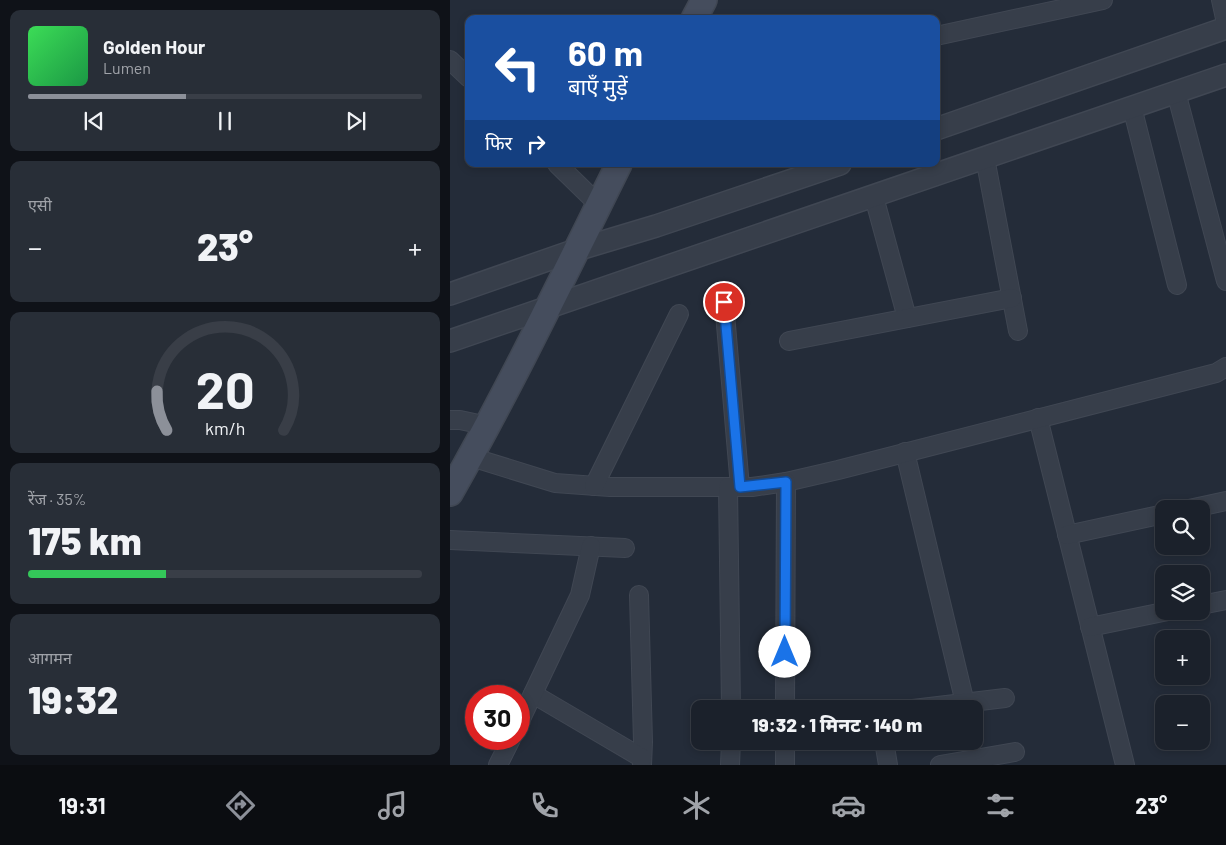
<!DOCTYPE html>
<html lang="hi">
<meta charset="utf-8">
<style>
:root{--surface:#1b212b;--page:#282e37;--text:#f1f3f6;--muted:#a0a3a9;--line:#393e47;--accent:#8c9099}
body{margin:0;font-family:Barlow,"Noto Sans Devanagari",sans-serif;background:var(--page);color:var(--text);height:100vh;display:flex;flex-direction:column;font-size:19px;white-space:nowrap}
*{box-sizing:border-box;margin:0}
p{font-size:16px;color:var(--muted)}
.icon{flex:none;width:28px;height:28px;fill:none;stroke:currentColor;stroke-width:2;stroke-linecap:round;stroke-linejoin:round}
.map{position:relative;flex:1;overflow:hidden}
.details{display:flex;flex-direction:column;gap:10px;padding:10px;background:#0f1218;width:450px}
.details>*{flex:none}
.guide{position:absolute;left:15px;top:15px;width:475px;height:152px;border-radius:10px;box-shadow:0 2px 8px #0003,0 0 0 1px var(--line);background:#1a4fa0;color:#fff;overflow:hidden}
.controls{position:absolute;left:705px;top:500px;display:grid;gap:10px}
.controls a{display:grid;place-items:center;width:55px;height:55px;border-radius:10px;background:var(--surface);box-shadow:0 2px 8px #0003,0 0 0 1px var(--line);font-size:25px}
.speed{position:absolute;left:15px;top:685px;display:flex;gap:10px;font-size:25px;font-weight:700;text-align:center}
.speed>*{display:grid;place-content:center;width:65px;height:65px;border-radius:50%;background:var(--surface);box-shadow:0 2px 8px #0003,0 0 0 1px var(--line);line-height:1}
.speed .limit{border:8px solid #d22;background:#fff;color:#111}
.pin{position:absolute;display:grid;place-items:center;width:42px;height:42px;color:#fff;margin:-21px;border:2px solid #fff;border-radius:50%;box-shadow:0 1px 5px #0007}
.me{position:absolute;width:55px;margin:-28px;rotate:0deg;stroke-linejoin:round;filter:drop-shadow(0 0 4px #0008)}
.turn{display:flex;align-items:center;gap:18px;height:105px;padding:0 20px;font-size:22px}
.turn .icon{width:65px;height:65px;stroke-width:2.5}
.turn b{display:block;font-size:35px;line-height:42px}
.then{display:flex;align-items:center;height:48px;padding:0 20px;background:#0003;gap:10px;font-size:19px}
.big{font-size:38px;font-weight:800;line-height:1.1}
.details .tile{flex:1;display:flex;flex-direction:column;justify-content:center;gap:8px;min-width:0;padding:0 18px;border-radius:10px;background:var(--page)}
.details .dial{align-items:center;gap:0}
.dial svg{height:130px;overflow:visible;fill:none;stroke:var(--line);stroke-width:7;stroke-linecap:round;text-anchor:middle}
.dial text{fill:var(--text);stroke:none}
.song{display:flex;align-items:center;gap:15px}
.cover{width:60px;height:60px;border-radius:8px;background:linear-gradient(135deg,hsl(130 70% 55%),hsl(140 70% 35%))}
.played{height:5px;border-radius:2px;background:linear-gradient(90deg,var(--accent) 40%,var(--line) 40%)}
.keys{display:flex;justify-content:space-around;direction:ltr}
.heat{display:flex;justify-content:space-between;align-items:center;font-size:28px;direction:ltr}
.charge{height:8px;border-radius:4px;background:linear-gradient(90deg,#34c759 35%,var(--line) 0)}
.trip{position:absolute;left:241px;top:700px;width:292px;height:50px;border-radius:10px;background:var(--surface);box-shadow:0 2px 8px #0003,0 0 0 1px var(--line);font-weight:800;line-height:50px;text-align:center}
.tabs{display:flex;height:80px;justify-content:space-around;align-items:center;background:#0b0d11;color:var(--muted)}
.tabs .icon{width:35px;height:35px}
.tabs .active{color:var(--accent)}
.tabs b{font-size:22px;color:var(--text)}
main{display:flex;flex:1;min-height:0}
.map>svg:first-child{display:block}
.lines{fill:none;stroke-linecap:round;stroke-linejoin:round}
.minor-casing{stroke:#404753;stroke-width:20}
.tertiary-casing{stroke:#404753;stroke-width:24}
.secondary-casing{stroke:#404753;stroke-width:28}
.minor{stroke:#373e4a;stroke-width:18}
.tertiary{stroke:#373e4a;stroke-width:21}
.secondary{stroke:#454d5d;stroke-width:25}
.route-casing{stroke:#114b97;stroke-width:12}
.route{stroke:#1a73e8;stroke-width:9}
</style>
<main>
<section class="details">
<div class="tile">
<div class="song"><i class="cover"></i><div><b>Golden Hour</b><p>Lumen</p></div></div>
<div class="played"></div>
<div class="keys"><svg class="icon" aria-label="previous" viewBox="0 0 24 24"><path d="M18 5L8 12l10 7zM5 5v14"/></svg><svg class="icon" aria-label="pause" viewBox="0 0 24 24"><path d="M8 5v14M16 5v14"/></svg><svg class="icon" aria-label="next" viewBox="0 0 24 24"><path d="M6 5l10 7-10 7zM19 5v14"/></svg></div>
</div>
<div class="tile"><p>एसी</p>
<div class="heat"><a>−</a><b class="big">23°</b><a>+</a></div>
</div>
<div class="tile dial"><svg viewBox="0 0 100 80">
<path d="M14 69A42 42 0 1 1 86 69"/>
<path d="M14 69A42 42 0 0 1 8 45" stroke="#8c9099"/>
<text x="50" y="56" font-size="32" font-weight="700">20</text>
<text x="50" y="72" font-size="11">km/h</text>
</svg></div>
<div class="tile"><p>रेंज · 35%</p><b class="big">175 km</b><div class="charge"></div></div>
<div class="tile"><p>आगमन</p><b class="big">19:32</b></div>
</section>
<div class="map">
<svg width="776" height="765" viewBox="0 0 776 765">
<rect width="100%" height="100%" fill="#242c39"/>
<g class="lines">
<defs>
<g id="minor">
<path d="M771,0L776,23"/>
<path d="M486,36L653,0"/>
<path d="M0,60L19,78"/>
<path d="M726,92L776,281"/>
<path d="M682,107L727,285"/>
<path d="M535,158L568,331"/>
<path d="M107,164L149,205"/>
<path d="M424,197L457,318"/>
<path d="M274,302L290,487"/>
<path d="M339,341L562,298"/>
<path d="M588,418L675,765"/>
<path d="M0,420H10L38,426"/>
<path d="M455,452L515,703"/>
<path d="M21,457L105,483L160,487H302L336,482L388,470L766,373L776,367"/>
<path d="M144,486L229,314"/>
<path d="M278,487L281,709"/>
<path d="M739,509L776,501"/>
<path d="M617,535L714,514"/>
<path d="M0,540L175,548"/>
<path d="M189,595L193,742L192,765"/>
<path d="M751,605L776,600"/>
<path d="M640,627L718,611"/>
<path d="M83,694L192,758"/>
<path d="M335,709L336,482"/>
<path d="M463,709L555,698"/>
<path d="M69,723L130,595L141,546"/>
<path d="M335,741V765"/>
<path d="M434,741L438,765"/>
<path d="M48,765L61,739"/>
<path d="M280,765L281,741"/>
<path d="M490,765L565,752"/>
</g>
<g id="tertiary">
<path d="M486,129L776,28"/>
<path d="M0,294L126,250L206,226L390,164"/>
<path d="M0,341L776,75"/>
</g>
<g id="secondary">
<path d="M244,19L254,0"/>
<path d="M0,493C61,386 114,275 169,164"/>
</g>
</defs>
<use href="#minor" class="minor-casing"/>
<use href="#tertiary" class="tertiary-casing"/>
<use href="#secondary" class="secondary-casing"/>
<use href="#minor" class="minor"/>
<use href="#tertiary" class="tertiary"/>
<use href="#secondary" class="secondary"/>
</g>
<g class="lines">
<defs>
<path id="route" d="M274,302L290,487L336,482L335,652"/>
</defs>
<use href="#route" class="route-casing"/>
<use href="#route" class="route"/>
</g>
</svg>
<div class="controls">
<a><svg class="icon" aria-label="search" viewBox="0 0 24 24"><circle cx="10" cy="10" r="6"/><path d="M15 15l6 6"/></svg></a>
<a><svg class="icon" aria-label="layers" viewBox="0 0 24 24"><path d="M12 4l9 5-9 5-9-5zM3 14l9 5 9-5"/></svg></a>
<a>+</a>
<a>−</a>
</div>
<div class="speed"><div class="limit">30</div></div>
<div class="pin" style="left:274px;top:302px;background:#d93025"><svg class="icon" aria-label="arrive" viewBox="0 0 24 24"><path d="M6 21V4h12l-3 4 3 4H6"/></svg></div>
<svg class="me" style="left:335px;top:652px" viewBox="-20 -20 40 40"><circle r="19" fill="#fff"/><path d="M0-13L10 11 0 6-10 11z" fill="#1a73e8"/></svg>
<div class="trip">19:32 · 1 मिनट · 140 m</div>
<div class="guide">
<div class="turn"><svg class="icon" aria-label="left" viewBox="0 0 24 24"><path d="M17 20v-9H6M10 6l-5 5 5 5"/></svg><div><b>60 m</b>बाएँ मुड़ें</div></div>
<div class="then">फिर<svg class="icon" aria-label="right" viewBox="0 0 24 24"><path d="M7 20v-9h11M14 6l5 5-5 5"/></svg></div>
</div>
</div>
</main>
<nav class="tabs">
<b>19:31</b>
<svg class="icon active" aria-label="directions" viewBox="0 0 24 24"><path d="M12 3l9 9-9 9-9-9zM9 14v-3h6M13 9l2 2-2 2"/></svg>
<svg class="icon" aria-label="music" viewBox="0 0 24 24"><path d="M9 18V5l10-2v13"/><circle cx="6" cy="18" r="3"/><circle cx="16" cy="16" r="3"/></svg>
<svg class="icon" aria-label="phone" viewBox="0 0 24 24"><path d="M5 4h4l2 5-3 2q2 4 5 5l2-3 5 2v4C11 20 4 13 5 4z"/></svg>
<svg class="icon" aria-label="climate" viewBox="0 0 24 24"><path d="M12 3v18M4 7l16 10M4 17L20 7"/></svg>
<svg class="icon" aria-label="car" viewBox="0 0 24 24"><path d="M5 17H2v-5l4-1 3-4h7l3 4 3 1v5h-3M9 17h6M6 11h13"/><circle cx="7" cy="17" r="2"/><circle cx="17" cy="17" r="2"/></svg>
<svg class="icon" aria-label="filters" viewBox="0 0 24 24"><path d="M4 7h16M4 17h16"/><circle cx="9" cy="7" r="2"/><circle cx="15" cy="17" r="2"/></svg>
<b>23°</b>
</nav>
